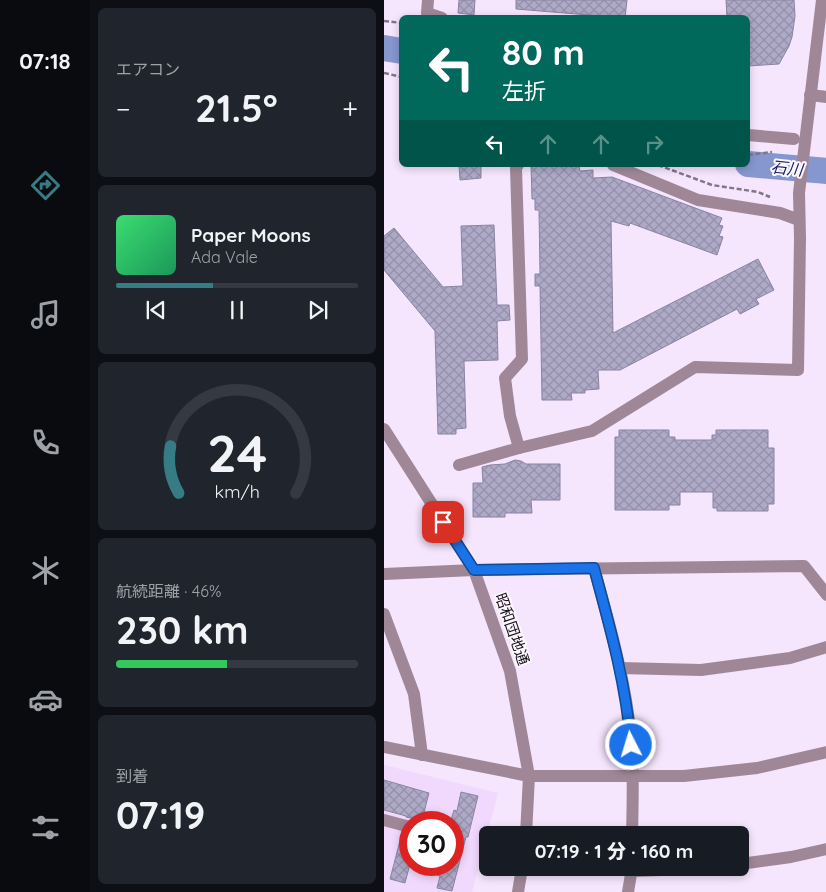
<!DOCTYPE html>
<html lang="ja">
<meta charset="utf-8">
<style>
:root{--surface:#171b24;--page:#20242c;--text:#f1f3f6;--muted:#9ea1a6;--line:#363941;--accent:#357c85}
body{margin:0;font-family:Quicksand,"Noto Sans JP",sans-serif;background:var(--page);color:var(--text);height:100vh;display:flex;flex-direction:column;font-size:19px;white-space:nowrap}
*{box-sizing:border-box;margin:0}
p{font-size:16px;color:var(--muted)}
.icon{flex:none;width:28px;height:28px;fill:none;stroke:currentColor;stroke-width:2;stroke-linecap:round;stroke-linejoin:round}
.map{position:relative;flex:1;overflow:hidden}
.panel{display:flex;flex-direction:column;gap:8px;padding:8px;background:#0d0f14;width:294px}
.panel>*{flex:none}
.top-card{position:absolute;left:15px;top:15px;width:351px;height:152px;border-radius:8px;box-shadow:0 2px 8px #0003;background:#00695c;color:#fff;overflow:hidden}
.speed{position:absolute;left:15px;top:811px;display:flex;gap:10px;font-size:25px;font-weight:700;text-align:center}
.speed>*{display:grid;place-content:center;width:65px;height:65px;border-radius:50%;background:var(--surface);box-shadow:0 2px 8px #0003;line-height:1}
.speed .limit{border:8px solid #d22;background:#fff;color:#111}
.pin{position:absolute;display:grid;place-items:center;width:42px;height:42px;color:#fff;margin:-21px;border-radius:10px;box-shadow:0 2px 8px #0006}
.me{position:absolute;width:55px;margin:-28px;rotate:355deg;stroke-linejoin:round;filter:drop-shadow(0 0 4px #0008)}
.turn{display:flex;align-items:center;gap:18px;height:105px;padding:0 20px;font-size:22px}
.turn .icon{width:65px;height:65px;stroke-width:2.5}
.turn b{display:block;font-size:35px;line-height:42px}
.lanes{display:flex;align-items:center;height:48px;padding:0 20px;background:#0003;justify-content:center;gap:25px;direction:ltr}
.lanes .off{opacity:.35}
.big{font-size:38px;font-weight:800;line-height:1.1}
.panel .widget{flex:1;display:flex;flex-direction:column;justify-content:center;gap:8px;min-width:0;padding:0 18px;border-radius:8px;background:var(--page)}
.panel .dial{align-items:center;gap:0}
.dial svg{height:130px;overflow:visible;fill:none;stroke:var(--line);stroke-width:7;stroke-linecap:round;text-anchor:middle}
.dial text{fill:var(--text);stroke:none}
.song{display:flex;align-items:center;gap:15px}
.cover{width:60px;height:60px;border-radius:8px;background:linear-gradient(135deg,hsl(140 70% 55%),hsl(150 70% 35%))}
.played{height:5px;border-radius:2px;background:linear-gradient(90deg,var(--accent) 40%,var(--line) 40%)}
.keys{display:flex;justify-content:space-around;direction:ltr}
.heat{display:flex;justify-content:space-between;align-items:center;font-size:28px;direction:ltr}
.charge{height:8px;border-radius:4px;background:linear-gradient(90deg,#34c759 46%,var(--line) 0)}
.trip{position:absolute;left:95px;top:826px;width:270px;height:50px;border-radius:8px;background:var(--surface);box-shadow:0 2px 8px #0003;font-weight:800;line-height:50px;text-align:center}
main{display:flex;flex:1;min-height:0}
.dock{display:flex;flex-direction:column;width:90px;justify-content:space-around;align-items:center;background:#090b0e;color:var(--muted)}
.dock .icon{width:35px;height:35px}
.dock .on{color:var(--accent)}
.dock b{font-size:22px;color:var(--text)}
.map>svg:first-child{display:block}
.built{fill:#f1d9fd;fill-rule:evenodd}
.lines{fill:none;stroke-linecap:round;stroke-linejoin:round}
.river{stroke:#8696cf;stroke-width:26}
.building{fill:url(#building-cross-hatch);stroke:#8a84a2}
.path{stroke:#817586;stroke-width:2.5;stroke-dasharray:5 2.5;stroke-linecap:butt}
.minor{stroke:#a08798;stroke-width:12}
.route-casing{stroke:#114b97;stroke-width:12}
.route{stroke:#1a73e8;stroke-width:9}
.labels{text-anchor:middle;stroke-width:4;stroke-linejoin:round;paint-order:stroke}
.street-label{font-size:15px;fill:#17101a;stroke:#fbf7fd}
.water-label{font-size:16px;font-style:italic;fill:#1a2265;stroke:#fbf7fd}
</style>
<main>
<nav class="dock">
<b>07:18</b>
<svg class="icon on" aria-label="directions" viewBox="0 0 24 24"><path d="M12 3l9 9-9 9-9-9zM9 14v-3h6M13 9l2 2-2 2"/></svg>
<svg class="icon" aria-label="music" viewBox="0 0 24 24"><path d="M9 18V5l10-2v13"/><circle cx="6" cy="18" r="3"/><circle cx="16" cy="16" r="3"/></svg>
<svg class="icon" aria-label="phone" viewBox="0 0 24 24"><path d="M5 4h4l2 5-3 2q2 4 5 5l2-3 5 2v4C11 20 4 13 5 4z"/></svg>
<svg class="icon" aria-label="climate" viewBox="0 0 24 24"><path d="M12 3v18M4 7l16 10M4 17L20 7"/></svg>
<svg class="icon" aria-label="car" viewBox="0 0 24 24"><path d="M5 17H2v-5l4-1 3-4h7l3 4 3 1v5h-3M9 17h6M6 11h13"/><circle cx="7" cy="17" r="2"/><circle cx="17" cy="17" r="2"/></svg>
<svg class="icon" aria-label="filters" viewBox="0 0 24 24"><path d="M4 7h16M4 17h16"/><circle cx="9" cy="7" r="2"/><circle cx="15" cy="17" r="2"/></svg>
</nav>
<section class="panel">
<div class="widget"><p>エアコン</p>
<div class="heat"><a>−</a><b class="big">21.5°</b><a>+</a></div>
</div>
<div class="widget">
<div class="song"><i class="cover"></i><div><b>Paper Moons</b><p>Ada Vale</p></div></div>
<div class="played"></div>
<div class="keys"><svg class="icon" aria-label="previous" viewBox="0 0 24 24"><path d="M18 5L8 12l10 7zM5 5v14"/></svg><svg class="icon" aria-label="pause" viewBox="0 0 24 24"><path d="M8 5v14M16 5v14"/></svg><svg class="icon" aria-label="next" viewBox="0 0 24 24"><path d="M6 5l10 7-10 7zM19 5v14"/></svg></div>
</div>
<div class="widget dial"><svg viewBox="0 0 100 80">
<path d="M14 69A42 42 0 1 1 86 69"/>
<path d="M14 69A42 42 0 0 1 9 40" stroke="#357c85"/>
<text x="50" y="56" font-size="32" font-weight="700">24</text>
<text x="50" y="72" font-size="11">km/h</text>
</svg></div>
<div class="widget"><p>航続距離 · 46%</p><b class="big">230 km</b><div class="charge"></div></div>
<div class="widget"><p>到着</p><b class="big">07:19</b></div>
</section>
<div class="map">
<svg width="443" height="892" viewBox="0 0 443 892">
<defs>
<pattern id="building-cross-hatch" width="8" height="8" patternUnits="userSpaceOnUse" patternTransform="scale(1.25)"><rect width="8" height="8" fill="#aea9c7"/><path d="M0 0l8 8M0 8l8-8" fill="none" stroke="#9590aa"/></pattern>
</defs>
<rect width="100%" height="100%" fill="#f5e5fd"/>
<path class="built" d="M0,765L114,793L88,892H0ZM26,822H69V865H26Z"/>
<g class="lines">
<g class="river">
<path d="M0,48L18,51"/>
<path d="M364,164L443,171"/>
</g>
</g>
<g class="building">
<path d="M75,0H91L90,15L74,13Z"/>
<path d="M132,0H243L241,18L132,9Z"/>
<path d="M342,0H410L411,16L408,37L405,46L395,64L364,66V18H343Z"/>
<path d="M75,165H97V178L76,180Z"/>
<path d="M147,165L195,166L196,171L209,170V178L228,177L338,218L335,225L339,226L335,236L339,237L333,255L246,223L245,226L227,221L229,333L374,259L390,290L372,299L375,304L356,314L353,309L236,370H214L215,389L201,390V393H187L188,400H158L156,286H151V274H156L155,210H151V199H148Z"/>
<path d="M110,225L113,305H125L126,320L113,321L114,360L80,361L82,428L72,429V434H54L51,331L0,270V236L10,228L59,287L79,286L77,226Z"/>
<path d="M235,430H285V437H291V440H328V435H332V430H384V448H390V504H384V511H333V508H329V492H296V505H285V510H231V437H235Z"/>
<path d="M131,460L137,461L142,464H176V500H147L148,513H121V517H89V483H99L98,467L106,465L121,464Z"/>
<path d="M0,780L45,793L38,820L22,817V816L0,810Z"/>
<path d="M77,792L94,796L84,837H82L68,891L53,888L56,876L53,875L56,865H69V821L67,820L70,810L73,811Z"/>
<path d="M18,833L26,835V864L21,883L6,879Z"/>
</g>
<g class="lines">
<g class="path">
<path d="M0,21L18,23"/>
<path d="M0,73L18,77"/>
<path d="M364,155L388,152"/>
<path d="M274,165L328,185L374,192L386,197"/>
</g>
<g class="minor">
<path d="M44,0L43,13L58,18"/>
<path d="M426,95L443,97"/>
<path d="M364,135L410,139"/>
<path d="M134,165L132,168L138,359L121,378L126,416L135,448"/>
<path d="M229,165L314,200L396,213L415,220"/>
<path d="M0,429L90,570L126,671L145,776L142,835"/>
<path d="M75,465L135,448L208,431L311,367L414,370L416,238L415,193L438,0"/>
<path d="M210,568C223,616 237,664 244,713C250,753 249,794 248,835"/>
<path d="M0,574L90,570L420,566L443,595"/>
<path d="M0,614L30,694L38,755"/>
<path d="M236,668L317,670L406,658L443,647"/>
<path d="M0,747L145,776H300L373,768L443,752"/>
<path d="M0,820L26,827"/>
<path d="M356,864L407,857L443,849"/>
<path d="M248,871L334,868"/>
<path d="M134,892L138,868"/>
<path d="M244,892L248,868"/>
</g>
</g>
<g class="lines">
<defs>
<path id="route" d="M59,522L90,570L210,568C226,627 242,684 247,745"/>
</defs>
<use href="#route" class="route-casing"/>
<use href="#route" class="route"/>
</g>
<g class="labels">
<g class="street-label">
<text transform="translate(128 629) rotate(71)" y="5">昭和団地通</text>
</g>
<g class="water-label">
<text transform="translate(403 168) rotate(6)" y="6">石川</text>
</g>
</g>
</svg>
<div class="speed"><div class="limit">30</div></div>
<div class="pin" style="left:59px;top:522px;background:#d93025"><svg class="icon" aria-label="arrive" viewBox="0 0 24 24"><path d="M6 21V4h12l-3 4 3 4H6"/></svg></div>
<svg class="me" style="left:247px;top:745px" viewBox="-20 -20 40 40"><circle r="17" fill="#1a73e8" stroke="#fff" stroke-width="3"/><path d="M0-11L8 9 0 5-8 9z" fill="#fff"/></svg>
<div class="trip">07:19 · 1 分 · 160 m</div>
<div class="top-card">
<div class="turn"><svg class="icon" aria-label="left" viewBox="0 0 24 24"><path d="M17 20v-9H6M10 6l-5 5 5 5"/></svg><div><b>80 m</b>左折</div></div>
<div class="lanes"><svg class="icon" aria-label="left" viewBox="0 0 24 24"><path d="M17 20v-9H6M10 6l-5 5 5 5"/></svg><svg class="icon off" aria-label="ahead" viewBox="0 0 24 24"><path d="M12 20V5M6 11l6-6 6 6"/></svg><svg class="icon off" aria-label="ahead" viewBox="0 0 24 24"><path d="M12 20V5M6 11l6-6 6 6"/></svg><svg class="icon off" aria-label="right" viewBox="0 0 24 24"><path d="M7 20v-9h11M14 6l5 5-5 5"/></svg></div>
</div>
</div>
</main>
